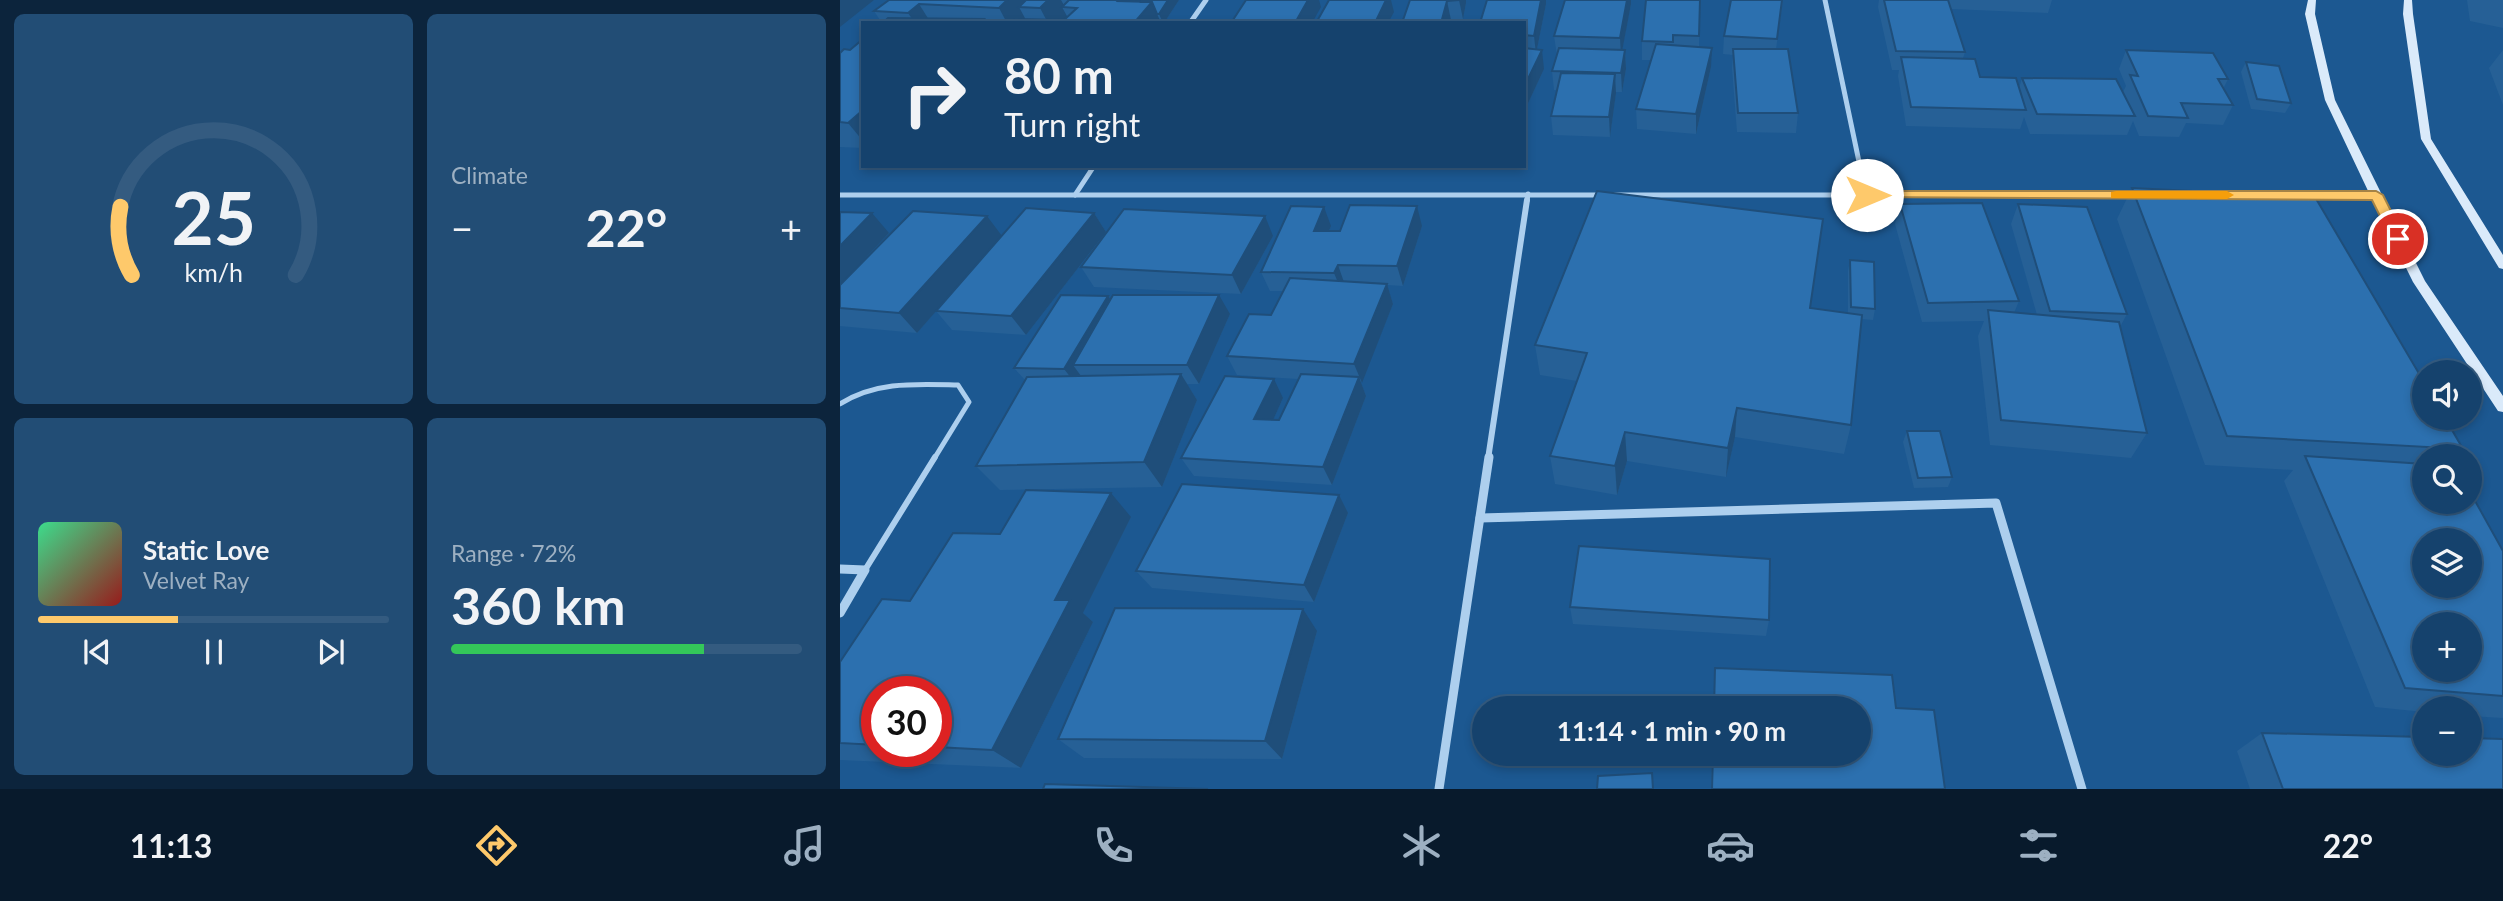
<!DOCTYPE html>
<meta charset="utf-8">
<style>
:root{--surface:#15426d;--page:#224d75;--text:#f1f3f6;--muted:#9db0c2;--line:#345b80;--accent:#fec96b}
body{margin:0;font-family:Lato,sans-serif;background:var(--page);color:var(--text);height:100vh;display:flex;flex-direction:column;font-size:26px;white-space:nowrap}
*{box-sizing:border-box;margin:0}
p{font-size:23px;color:var(--muted)}
.icon{flex:none;width:38px;height:38px;fill:none;stroke:currentColor;stroke-width:2;stroke-linecap:round;stroke-linejoin:round}
.map{position:relative;flex:1;overflow:hidden}
.side{display:flex;flex-direction:column;gap:14px;padding:14px;background:#0c243c;width:840px}
.side>*{flex:none}
.top-card{position:absolute;left:21px;top:21px;width:665px;height:147px;border-radius:0px;box-shadow:0 4px 10px #0003,0 0 0 2px var(--line);background:#15426d;color:var(--text);overflow:hidden}
.fabs{position:absolute;left:1572px;top:360px;display:grid;gap:14px}
.fabs a{display:grid;place-items:center;width:70px;height:70px;border-radius:50%;background:var(--surface);box-shadow:0 4px 10px #0003,0 0 0 2px var(--line);font-size:35px}
.speed{position:absolute;left:21px;top:676px;display:flex;gap:14px;font-size:35px;font-weight:700;text-align:center}
.speed>*{display:grid;place-content:center;width:91px;height:91px;border-radius:50%;background:var(--surface);box-shadow:0 4px 10px #0003,0 0 0 2px var(--line);line-height:1}
.speed .limit{border:10px solid #d22;background:#fff;color:#111}
.pin{position:absolute;display:grid;place-items:center;width:60px;height:60px;color:#fff;margin:-30px;border:4px solid #fff;border-radius:50%;box-shadow:0 2px 7px #0007}
.me{position:absolute;width:77px;margin:-38px;rotate:90deg;stroke-linejoin:round;filter:drop-shadow(0 0 5px #0008)}
.turn{display:flex;align-items:center;gap:24px;height:147px;padding:0 28px;font-size:32px}
.turn .icon{width:91px;height:91px;stroke-width:2.5}
.turn b{display:block;font-size:49px;line-height:60px}
.big{font-size:52px;font-weight:700;line-height:1.1}
.side .widget{flex:1;display:flex;flex-direction:column;justify-content:center;gap:10px;min-width:0;padding:0 24px;border-radius:10px;background:var(--page)}
.side .dial{align-items:center;gap:0}
.dial svg{height:182px;overflow:visible;fill:none;stroke:var(--line);stroke-width:7;stroke-linecap:round;text-anchor:middle}
.dial text{fill:var(--text);stroke:none}
.song{display:flex;align-items:center;gap:21px}
.cover{width:84px;height:84px;border-radius:10px;background:linear-gradient(135deg,hsl(150 70% 55%),hsl(0 70% 35%))}
.played{height:7px;border-radius:4px;background:linear-gradient(90deg,var(--accent) 40%,var(--line) 40%)}
.keys{display:flex;justify-content:space-around;direction:ltr}
.heat{display:flex;justify-content:space-between;align-items:center;font-size:38px;direction:ltr}
.charge{height:10px;border-radius:5px;background:linear-gradient(90deg,#34c759 72%,var(--line) 0)}
.side .tiles{flex:1;display:grid;gap:14px;grid-template-columns:repeat(2,1fr)}
.trip{position:absolute;left:632px;top:696px;width:399px;height:70px;border-radius:35px;background:var(--surface);box-shadow:0 4px 10px #0003,0 0 0 2px var(--line);font-weight:700;line-height:70px;text-align:center}
.dock{display:flex;height:112px;justify-content:space-around;align-items:center;background:#081a2c;color:var(--muted)}
.dock .icon{width:49px;height:49px}
.dock .active{color:var(--accent)}
.dock b{font-size:32px;color:var(--text)}
main{display:flex;flex:1;min-height:0}
.map>svg:first-child{display:block}
.lines{fill:none;stroke-linecap:round;stroke-linejoin:round}
.lane-far1{stroke:#adcfee;stroke-width:5}
.lane{stroke:#adcfee;stroke-width:6}
.street-far2{stroke:#adcfee;stroke-width:5}
.street-far1{stroke:#adcfee;stroke-width:6}
.street{stroke:#adcfee;stroke-width:9}
.secondary{fill:#daeafa;fill-rule:evenodd}
.wall{fill:#266096;fill-rule:evenodd}
.shaded-wall{fill:#1f4e7a}
.building{fill:#2c70af;stroke:#1f4e7a;stroke-width:2;fill-rule:evenodd}
.route{fill:#fec96b;stroke:#a58346;stroke-width:2}
.slow{fill:#f59e0b}
</style>
<main>
<section class="side">
<div class="tiles">
<div class="widget dial"><svg viewBox="0 0 100 80">
<path d="M14 69A42 42 0 1 1 86 69"/>
<path d="M14 69A42 42 0 0 1 9 39" stroke="#fec96b"/>
<text x="50" y="56" font-size="32" font-weight="700">25</text>
<text x="50" y="72" font-size="11">km/h</text>
</svg></div>
<div class="widget"><p>Climate</p>
<div class="heat"><a>−</a><b class="big">22°</b><a>+</a></div>
</div>
<div class="widget">
<div class="song"><i class="cover"></i><div><b>Static Love</b><p>Velvet Ray</p></div></div>
<div class="played"></div>
<div class="keys"><svg class="icon" aria-label="previous" viewBox="0 0 24 24"><path d="M18 5L8 12l10 7zM5 5v14"/></svg><svg class="icon" aria-label="pause" viewBox="0 0 24 24"><path d="M8 5v14M16 5v14"/></svg><svg class="icon" aria-label="next" viewBox="0 0 24 24"><path d="M6 5l10 7-10 7zM19 5v14"/></svg></div>
</div>
<div class="widget"><p>Range · 72%</p><b class="big">360 km</b><div class="charge"></div></div>
</div>
</section>
<div class="map">
<svg width="1663" height="789" viewBox="0 0 1663 789">
<rect width="100%" height="100%" fill="#1c5891"/>
<g class="lines">
<path class="lane-far1" d="M0,404C36,381 76,384 118,385L129,402L94,459"/>
<path class="lane" d="M25,570L95,457"/>
<g class="street-far2">
<path d="M985,0L1026,195"/>
<path d="M350,23L366,0"/>
<path d="M0,195H1298"/>
<path d="M235,195L254,166"/>
<path d="M1432,195H1536"/>
<path d="M687,201L688,194"/>
</g>
<path class="street-far1" d="M648,459L687,200"/>
<g class="street">
<path d="M640,518L1156,503L1242,789"/>
<path d="M0,569L25,570L0,613"/>
<path d="M599,789L649,457"/>
</g>
<g class="secondary">
<path d="M1468,0H1476L1475,14L1495,100L1542,195L1585,281L1663,396V412L1658,411L1573,282L1530,195L1485,100L1465,14Z"/>
<path d="M1564,0H1572L1573,14L1591,139L1663,255V269L1659,268L1581,139L1563,14Z"/>
</g>
</g>
<g class="wall">
<path d="M49,0H339L324,23H42L34,11Z"/>
<path d="M570,0H626V3L623,19L611,20L610,23H562Z"/>
<path d="M860,0L859,47L871,67L856,134L797,129L796,109L811,60H802V41Z"/>
<path d="M943,0L936,49L958,113L956,133L897,132L892,68L893,55L883,54L884,36Z"/>
<path d="M1039,0H1212L1208,13L1111,9L1125,52L1123,58L1140,77L1179,88L1182,78L1283,92L1286,86L1279,69L1286,50L1388,79L1383,89L1393,105L1383,125L1346,123L1339,137L1299,136L1293,121L1287,135L1190,134L1184,117L1180,129L1066,126L1058,76L1059,70H1052L1038,7Z"/>
<path d="M1627,0H1663V28L1630,21Z"/>
<path d="M706,4L697,49L704,69L684,112V23Z"/>
<path d="M791,4L782,50H785L786,69L782,92H776L770,137L713,135L711,116L717,90H714L712,71L717,55L714,36Z"/>
<path d="M23,39V148L0,147V53L10,50Z"/>
<path d="M1663,50V105L1649,68Z"/>
<path d="M1406,62L1451,103L1445,113L1411,109L1401,72Z"/>
<path d="M1292,188L1623,449L1615,457H1584V502L1663,551V718L1629,716V709H1584V712L1535,707L1444,481L1453,470L1365,465L1277,219Z"/>
<path d="M1060,204L1179,301L1174,313L1197,315L1171,224L1178,204L1287,314L1280,327L1307,433L1291,458L1150,445L1138,336L1144,321L1082,322L1055,224Z"/>
<path d="M0,212L49,233L8,276L161,236L254,213L266,232L186,335L112,330L96,311L77,333L0,326Z"/>
<path d="M491,226L489,231L582,226L563,286L547,285L553,304L521,383L526,396L492,485L354,476L341,458L443,398L433,420H439L458,379L397,375L387,356L431,315L443,291H430L421,272Z"/>
<path d="M433,236L401,294L254,287L241,267Z"/>
<path d="M1010,260L1035,309L1033,320L1022,319L1011,425L1004,454L895,437L886,477L787,461L777,495L715,484L710,456L737,381L700,375L695,345L970,308L1008,313V271Z"/>
<path d="M271,300L390,314L359,384H347L357,400L322,487L160,490L136,466L185,380L174,368Z"/>
<path d="M1067,431L1112,477L1108,487L1074,488L1063,442Z"/>
<path d="M508,513L474,602L312,588L296,571Z"/>
<path d="M291,517L243,613L253,622L181,768L0,760V662L70,601L160,534ZM37,691H96V751H37Z"/>
<path d="M730,607L929,620L926,636L733,624Z"/>
<path d="M477,631L442,759L244,758L218,739Z"/>
<path d="M875,668L1052,675L1056,708L1094,710L1105,789H871L872,754H1018V709H873Z"/>
<path d="M1422,733L1663,789H1410L1397,751Z"/>
</g>
<g class="shaded-wall">
<path d="M0,0H34L0,27Z"/>
<path d="M167,0H207L179,7L186,20L183,23H167L159,8Z"/>
<path d="M208,0H221L225,7H222L228,18L223,23H208L200,8Z"/>
<path d="M279,0H313L292,14Z"/>
<path d="M328,0H339L324,23H323L319,14Z"/>
<path d="M468,0H479L481,7L472,23H455Z"/>
<path d="M546,0H551L554,12L548,23H535Z"/>
<path d="M619,0H626V3L623,19Z"/>
<path d="M701,0H706V4L696,54L694,36Z"/>
<path d="M787,0H791V4L781,57L780,38Z"/>
<path d="M607,1L611,20L610,23H601Z"/>
<path d="M312,2L321,23H294Z"/>
<path d="M79,4L91,23H75L68,13Z"/>
<path d="M872,48L871,67L856,134V114Z"/>
<path d="M702,50L704,69L684,112V87Z"/>
<path d="M785,50L786,69L782,92L781,73Z"/>
<path d="M775,74L776,93L770,137L769,117Z"/>
<path d="M22,110L23,112V141L8,123Z"/>
<path d="M577,206L582,226L563,286L557,266Z"/>
<path d="M484,207L491,226L481,250L474,231Z"/>
<path d="M32,213L49,233L0,285V246Z"/>
<path d="M254,213L266,232L186,335L171,316Z"/>
<path d="M147,216L162,236L77,333L59,313Z"/>
<path d="M425,216L433,236L401,294L392,275Z"/>
<path d="M498,265L505,285L502,292L494,273Z"/>
<path d="M547,284L553,304L522,383L514,364Z"/>
<path d="M379,295L390,314L359,384L347,365Z"/>
<path d="M268,296L281,315L233,365L244,380L239,388L224,369Z"/>
<path d="M341,374L357,400L322,487L304,462Z"/>
<path d="M519,377L526,396L492,485L483,467Z"/>
<path d="M434,379L443,398L425,438L414,419Z"/>
<path d="M897,408L895,437L886,477L888,448Z"/>
<path d="M785,432L787,461L777,495L775,466Z"/>
<path d="M271,493L291,517L243,613L253,622L181,768L152,750L215,600Z"/>
<path d="M499,495L508,513L474,602L464,585Z"/>
<path d="M463,609L477,631L442,759L425,741Z"/>
</g>
<g class="building">
<path d="M49,0H167L159,8L79,4L68,13L34,11Z"/>
<path d="M186,0H208L200,8L179,7Z"/>
<path d="M229,0H279L278,1L312,2L294,23H171L175,19L224,20L237,8L222,7Z"/>
<path d="M302,0H328L319,14H317L312,2H301Z"/>
<path d="M406,0H468L455,23H391Z"/>
<path d="M489,0H546L535,23H476Z"/>
<path d="M570,0H619L607,1L601,23H562Z"/>
<path d="M647,0H701L694,36L684,35V23H640Z"/>
<path d="M725,0H787L780,38L714,36Z"/>
<path d="M806,0H860L859,36L833,35V42L802,41Z"/>
<path d="M891,0H942L937,39L884,36Z"/>
<path d="M1044,0H1108L1125,52L1056,51Z"/>
<path d="M48,18L144,19L141,23H43Z"/>
<path d="M23,39V110L8,123L0,122V53L4,49L10,50Z"/>
<path d="M816,44L872,48L856,114L796,109Z"/>
<path d="M684,48L702,50L684,87Z"/>
<path d="M719,48L785,50L781,73L712,71Z"/>
<path d="M893,49H948L958,113H898Z"/>
<path d="M1286,50L1373,53L1388,79H1378L1393,105L1341,103L1348,118L1308,116L1290,75L1298,76Z"/>
<path d="M1061,57L1135,59L1140,77L1176,78L1186,110L1071,107Z"/>
<path d="M1406,62L1439,66L1451,103L1417,99Z"/>
<path d="M721,73L775,74L769,117L711,116Z"/>
<path d="M1182,78L1276,79L1295,116L1197,114Z"/>
<path d="M1292,188L1475,197L1584,382V418H1605L1623,449L1387,436Z"/>
<path d="M757,191L983,219L970,308L1022,315L1011,425L897,408L888,448L785,432L775,466L710,456L747,353L695,345Z"/>
<path d="M1142,203L1179,301L1088,303L1060,204Z"/>
<path d="M1178,204L1247,207L1287,314L1210,311Z"/>
<path d="M510,205L577,206L557,266L498,265L494,273L421,272L451,206L484,207L474,231H500Z"/>
<path d="M186,208L254,213L171,316L96,311Z"/>
<path d="M284,209L425,216L392,275L241,267Z"/>
<path d="M73,211L147,216L59,313L0,308V285Z"/>
<path d="M0,212L32,213L0,246Z"/>
<path d="M1010,260L1034,262L1035,309L1011,307Z"/>
<path d="M450,278L547,284L514,364L387,356L409,314L431,315Z"/>
<path d="M221,295L268,296L224,369L174,368Z"/>
<path d="M273,295H379L347,365H233Z"/>
<path d="M1148,310L1279,322L1307,433L1161,420Z"/>
<path d="M341,374L304,462L136,466L187,377Z"/>
<path d="M461,374L519,377L483,467L341,458L385,376L434,379L414,419L439,420Z"/>
<path d="M1067,431H1100L1112,477L1078,478Z"/>
<path d="M1465,456L1584,464V502H1629V490L1663,551V696L1565,688ZM1584,541H1629V586H1584ZM1584,625H1629V670H1584Z"/>
<path d="M342,484L499,495L464,585L296,571Z"/>
<path d="M186,490L271,493L215,600H230L152,750L96,747V691H37V745L0,743V662L42,599L70,601L113,533L160,534Z"/>
<path d="M739,546L930,559L929,620L730,607Z"/>
<path d="M275,608L463,609L425,741L218,739Z"/>
<path d="M875,668L1052,675L1056,708L1094,710L1105,789H872L873,754H1018V709H874Z"/>
<path d="M1422,733L1584,737V754H1629V738L1663,739V789H1443Z"/>
<path d="M812,773L813,789H757L758,776Z"/>
<path d="M205,784L368,789H203Z"/>
</g>
<path class="route" d="M1027,191H1536L1543,195L1565,239L1563,242H1553L1532,200L1022,197V192Z"/>
<path class="slow" d="M1276,191H1387L1394,195L1387,199L1271,198V192Z"/>
</svg>
<div class="fabs">
<a><svg class="icon" aria-label="sound" viewBox="0 0 24 24"><path d="M4 9h4l5-4v14l-5-4H4zM17 9q2 3 0 6"/></svg></a>
<a><svg class="icon" aria-label="search" viewBox="0 0 24 24"><circle cx="10" cy="10" r="6"/><path d="M15 15l6 6"/></svg></a>
<a><svg class="icon" aria-label="layers" viewBox="0 0 24 24"><path d="M12 4l9 5-9 5-9-5zM3 14l9 5 9-5"/></svg></a>
<a>+</a>
<a>−</a>
</div>
<div class="speed"><div class="limit">30</div></div>
<div class="pin" style="left:1558px;top:239px;background:#d93025"><svg class="icon" aria-label="arrive" viewBox="0 0 24 24"><path d="M6 21V4h12l-3 4 3 4H6"/></svg></div>
<svg class="me" style="left:1027px;top:195px" viewBox="-20 -20 40 40"><circle r="19" fill="#fff"/><path d="M0-13L10 11 0 6-10 11z" fill="#fec96b"/></svg>
<div class="trip">11:14 · 1 min · 90 m</div>
<div class="top-card">
<div class="turn"><svg class="icon" aria-label="right" viewBox="0 0 24 24"><path d="M7 20v-9h11M14 6l5 5-5 5"/></svg><div><b>80 m</b>Turn right</div></div>
</div>
</div>
</main>
<nav class="dock">
<b>11:13</b>
<svg class="icon active" aria-label="directions" viewBox="0 0 24 24"><path d="M12 3l9 9-9 9-9-9zM9 14v-3h6M13 9l2 2-2 2"/></svg>
<svg class="icon" aria-label="music" viewBox="0 0 24 24"><path d="M9 18V5l10-2v13"/><circle cx="6" cy="18" r="3"/><circle cx="16" cy="16" r="3"/></svg>
<svg class="icon" aria-label="phone" viewBox="0 0 24 24"><path d="M5 4h4l2 5-3 2q2 4 5 5l2-3 5 2v4C11 20 4 13 5 4z"/></svg>
<svg class="icon" aria-label="climate" viewBox="0 0 24 24"><path d="M12 3v18M4 7l16 10M4 17L20 7"/></svg>
<svg class="icon" aria-label="car" viewBox="0 0 24 24"><path d="M5 17H2v-5l4-1 3-4h7l3 4 3 1v5h-3M9 17h6M6 11h13"/><circle cx="7" cy="17" r="2"/><circle cx="17" cy="17" r="2"/></svg>
<svg class="icon" aria-label="filters" viewBox="0 0 24 24"><path d="M4 7h16M4 17h16"/><circle cx="9" cy="7" r="2"/><circle cx="15" cy="17" r="2"/></svg>
<b>22°</b>
</nav>
